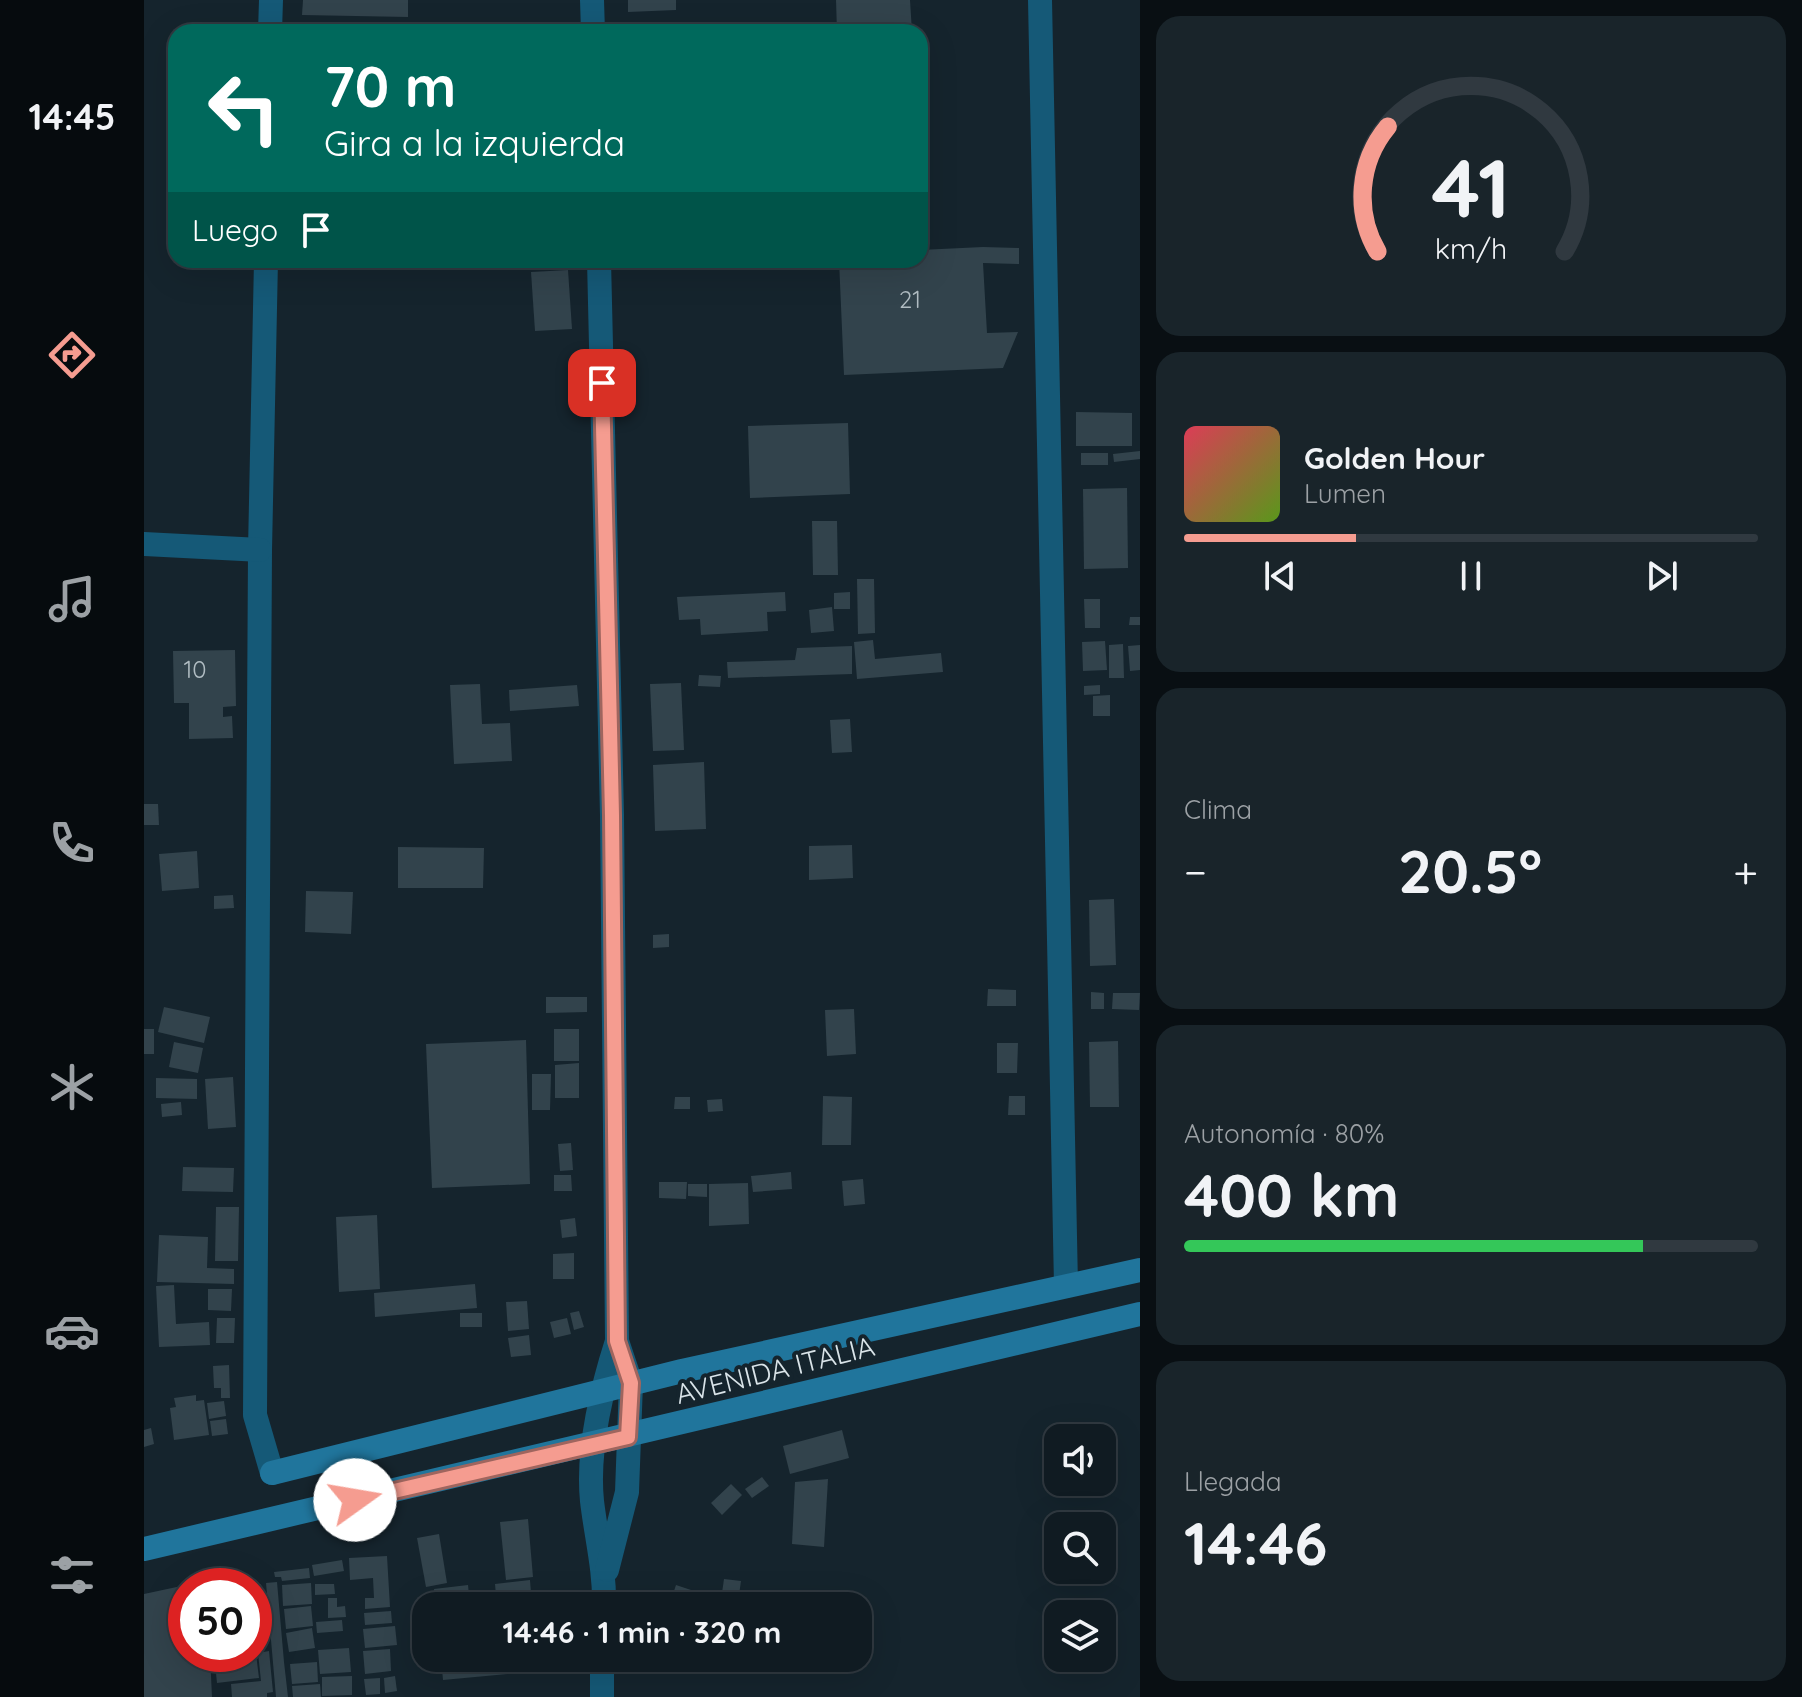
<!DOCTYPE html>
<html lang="es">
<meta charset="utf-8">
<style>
:root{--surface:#101b22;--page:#19242a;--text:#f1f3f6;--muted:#9ca1a5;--line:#303940;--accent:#f59c90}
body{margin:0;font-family:Quicksand,sans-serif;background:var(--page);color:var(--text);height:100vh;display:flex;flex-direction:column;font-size:30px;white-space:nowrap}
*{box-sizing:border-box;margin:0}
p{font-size:26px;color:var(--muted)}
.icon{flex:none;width:44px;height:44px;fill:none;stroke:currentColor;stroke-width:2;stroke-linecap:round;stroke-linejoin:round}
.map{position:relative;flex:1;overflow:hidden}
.sheet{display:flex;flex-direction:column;gap:16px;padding:16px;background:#090f13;width:662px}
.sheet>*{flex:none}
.guide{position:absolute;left:24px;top:24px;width:760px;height:244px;border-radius:24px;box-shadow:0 8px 32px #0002,0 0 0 2px var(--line);background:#00695c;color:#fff;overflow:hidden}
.buttons{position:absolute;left:900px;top:1424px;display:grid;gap:16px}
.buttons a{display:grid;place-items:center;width:72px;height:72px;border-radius:16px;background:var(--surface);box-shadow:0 8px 32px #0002,0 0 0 2px var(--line);font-size:40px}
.speed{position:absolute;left:24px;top:1568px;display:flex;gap:16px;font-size:40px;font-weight:700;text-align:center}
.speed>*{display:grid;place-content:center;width:104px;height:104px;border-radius:50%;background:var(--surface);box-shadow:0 8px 32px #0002,0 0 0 2px var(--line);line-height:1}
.speed .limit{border:12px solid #d22;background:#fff;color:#111}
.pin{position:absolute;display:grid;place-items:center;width:68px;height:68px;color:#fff;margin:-34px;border-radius:16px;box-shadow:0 4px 12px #0006}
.me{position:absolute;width:88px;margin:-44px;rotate:77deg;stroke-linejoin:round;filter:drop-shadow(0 0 6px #0008)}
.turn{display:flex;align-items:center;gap:28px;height:168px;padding:0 24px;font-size:36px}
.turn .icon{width:104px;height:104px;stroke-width:2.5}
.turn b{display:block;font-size:56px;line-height:68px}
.then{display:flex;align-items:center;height:76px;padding:0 24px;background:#0003;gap:16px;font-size:30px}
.big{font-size:60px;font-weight:800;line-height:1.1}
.sheet .widget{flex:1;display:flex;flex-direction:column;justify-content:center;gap:12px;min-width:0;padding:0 28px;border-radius:24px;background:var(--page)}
.sheet .dial{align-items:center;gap:0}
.dial svg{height:208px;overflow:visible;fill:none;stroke:var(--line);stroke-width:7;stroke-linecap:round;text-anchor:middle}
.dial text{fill:var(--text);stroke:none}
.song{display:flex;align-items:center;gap:24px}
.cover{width:96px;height:96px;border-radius:12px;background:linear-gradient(135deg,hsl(350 70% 55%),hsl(90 70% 35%))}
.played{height:8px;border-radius:4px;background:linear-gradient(90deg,var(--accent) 30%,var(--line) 30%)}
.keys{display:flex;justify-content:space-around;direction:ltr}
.heat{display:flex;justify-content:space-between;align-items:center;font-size:44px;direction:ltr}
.charge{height:12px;border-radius:6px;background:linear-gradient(90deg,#34c759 80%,var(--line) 0)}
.trip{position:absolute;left:268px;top:1592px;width:460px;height:80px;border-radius:24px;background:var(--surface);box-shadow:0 8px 32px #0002,0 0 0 2px var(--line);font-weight:800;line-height:80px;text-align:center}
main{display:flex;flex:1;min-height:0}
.tab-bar{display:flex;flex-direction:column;width:144px;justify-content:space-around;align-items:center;background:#060b0e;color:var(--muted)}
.tab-bar .icon{width:56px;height:56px}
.tab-bar .selected{color:var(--accent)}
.tab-bar b{font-size:36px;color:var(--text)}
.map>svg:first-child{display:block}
.building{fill:#32434c}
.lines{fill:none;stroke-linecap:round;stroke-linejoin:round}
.street{stroke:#155977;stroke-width:24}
.secondary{stroke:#20759c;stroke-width:24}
.route-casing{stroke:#9f655e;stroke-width:20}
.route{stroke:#f59c90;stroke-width:14}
.labels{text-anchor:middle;stroke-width:8;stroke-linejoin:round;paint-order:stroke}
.number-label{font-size:24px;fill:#b0bcc2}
.street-label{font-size:28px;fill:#dae4e9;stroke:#15242d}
</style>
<main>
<nav class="tab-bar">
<b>14:45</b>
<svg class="icon selected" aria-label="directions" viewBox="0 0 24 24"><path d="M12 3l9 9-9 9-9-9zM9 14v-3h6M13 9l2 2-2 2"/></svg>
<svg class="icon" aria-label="music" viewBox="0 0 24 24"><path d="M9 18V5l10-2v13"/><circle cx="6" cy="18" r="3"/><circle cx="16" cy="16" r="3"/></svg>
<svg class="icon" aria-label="phone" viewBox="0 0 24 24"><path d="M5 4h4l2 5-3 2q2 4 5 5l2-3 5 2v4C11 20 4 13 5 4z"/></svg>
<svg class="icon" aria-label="climate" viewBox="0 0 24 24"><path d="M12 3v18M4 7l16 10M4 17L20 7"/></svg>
<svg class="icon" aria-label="car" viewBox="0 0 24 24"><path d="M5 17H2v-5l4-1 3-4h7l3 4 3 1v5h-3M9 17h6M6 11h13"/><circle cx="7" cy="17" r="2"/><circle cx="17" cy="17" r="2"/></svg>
<svg class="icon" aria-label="filters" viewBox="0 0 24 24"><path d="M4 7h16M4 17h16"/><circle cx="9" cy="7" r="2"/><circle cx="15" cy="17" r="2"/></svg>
</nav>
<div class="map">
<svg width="996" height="1697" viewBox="0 0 996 1697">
<rect width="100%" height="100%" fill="#15242d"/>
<g class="building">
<path d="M159,0H264V17L158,15Z"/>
<path d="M484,0H532V10L484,12Z"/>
<path d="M692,0H766L768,32H693Z"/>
<path d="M839,247L875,248V264L839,263L843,333L874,332L859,368L700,375L695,260H776V250Z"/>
<path d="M424,270L428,329L391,331L387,272Z"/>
<path d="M932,412L988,413V446H932Z"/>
<path d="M704,423L706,494L606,498L604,426Z"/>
<path d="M996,451V459L970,462L969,454Z"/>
<rect x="937" y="453" width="27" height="12"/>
<path d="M983,488L984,568L940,569L939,489Z"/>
<path d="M668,521H693L694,575H669Z"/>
<path d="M713,579H730L731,633L714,634Z"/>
<path d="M641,592L642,611L623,612L624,631L557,635L556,619L535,620L533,597Z"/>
<path d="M706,592V609H690V593Z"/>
<path d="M940,599H956V628H941Z"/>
<path d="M688,607L690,631L667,633L665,610Z"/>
<path d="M986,617H996V625H985Z"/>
<path d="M729,640L731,659L797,653L799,672L713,679L710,642Z"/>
<path d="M961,641L963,670L939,671L938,642Z"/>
<path d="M979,644L980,678H965V645Z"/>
<path d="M996,645V670L986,671L984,646Z"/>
<path d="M708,646V674L584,678L583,662L651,660L653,648Z"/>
<path d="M91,650L92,706L79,707V717L88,716L89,738L45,739V703H30L29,651Z"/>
<path d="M555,675L577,676L576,687L554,686Z"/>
<path d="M537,683L540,750L509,751L506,684Z"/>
<path d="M336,684L338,724L366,723L368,761L310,764L306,685Z"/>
<path d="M433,685L435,706L366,711L365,690Z"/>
<path d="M956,685V694L940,695V686Z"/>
<path d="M966,695V716H949V696Z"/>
<path d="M706,719L708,752L688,753L686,720Z"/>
<path d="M560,762L562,829L511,831L509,765Z"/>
<path d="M0,804H14L15,825H0Z"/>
<path d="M708,845L709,878L665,880V846Z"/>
<path d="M254,847L340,848L339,888H254Z"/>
<path d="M53,851L55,888L18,891L15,854Z"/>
<path d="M162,891L209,892L207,934L161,932Z"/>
<path d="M89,895L90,908L70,909V896Z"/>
<path d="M970,899L972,965L946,966L945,900Z"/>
<path d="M525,934V947L509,948V935Z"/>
<path d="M844,989L872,990V1006H843Z"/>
<path d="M947,992L960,993V1009H947Z"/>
<path d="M969,993H996L995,1010L968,1009Z"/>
<path d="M402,997H443V1012L402,1013Z"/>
<path d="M20,1007L66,1017L60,1043L14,1032Z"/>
<path d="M710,1009L712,1054L683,1056L681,1010Z"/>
<rect x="0" y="1029" width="10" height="25"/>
<rect x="410" y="1029" width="25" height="32"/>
<path d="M382,1040L386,1184L288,1188L282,1044Z"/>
<path d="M974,1041L975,1107H946L945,1042Z"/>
<path d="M30,1042L59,1048L54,1073L25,1067Z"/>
<path d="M853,1043H874L873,1073H853Z"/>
<path d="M435,1063V1098H411V1065Z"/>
<path d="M388,1074H407L406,1110H388Z"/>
<path d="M89,1077L92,1127L64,1129L61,1079Z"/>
<path d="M12,1078L53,1079V1099L12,1098Z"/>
<path d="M679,1096L708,1097L707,1145H678Z"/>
<path d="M865,1096H881V1115H864Z"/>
<path d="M531,1097H546V1109H530Z"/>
<path d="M578,1099L579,1111L564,1112L563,1100Z"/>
<path d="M37,1102L38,1115L18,1117L17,1104Z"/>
<path d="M427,1143L429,1170L416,1171L414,1144Z"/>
<path d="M39,1167L90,1168L89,1192L38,1191Z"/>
<path d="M647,1172L648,1189L609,1192L607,1176Z"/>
<path d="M410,1175H427L428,1191H410Z"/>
<path d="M719,1179L721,1204L700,1206L698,1181Z"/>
<path d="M515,1182H543L542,1199L515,1198Z"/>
<path d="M604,1183L605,1224L565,1226V1184Z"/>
<path d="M544,1184H563V1197L544,1196Z"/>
<path d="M72,1207H95L94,1261H71Z"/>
<path d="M233,1215L236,1289L195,1292L192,1217Z"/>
<path d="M431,1218L433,1236L418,1238L416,1220Z"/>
<path d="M15,1235L64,1237L63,1268L90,1269V1284L13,1282Z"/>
<path d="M430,1253V1279H409V1254Z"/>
<path d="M331,1284L333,1308L231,1317L230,1293Z"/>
<path d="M30,1285L32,1324L65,1322L66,1345L15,1347L12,1286Z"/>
<path d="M64,1289H88L87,1311L64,1310Z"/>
<path d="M383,1301L385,1329L364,1331L362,1302Z"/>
<path d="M435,1311L440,1327L430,1330L426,1313Z"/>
<rect x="316" y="1313" width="22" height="14"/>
<path d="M73,1318H91L90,1343H72Z"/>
<path d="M423,1318L427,1334L410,1338L406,1322Z"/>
<path d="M385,1335L387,1355L367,1357L364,1338Z"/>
<path d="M85,1365L86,1398H77V1388H70L69,1366Z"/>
<path d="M52,1395V1401L60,1400L65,1435L30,1440L26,1408L32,1407L30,1398Z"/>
<path d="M80,1401L82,1416L65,1419L63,1403Z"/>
<path d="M82,1419L84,1434L68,1436L66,1421Z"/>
<path d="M7,1428L10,1444L0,1447V1430Z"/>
<path d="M698,1430L705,1458L646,1474L639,1446Z"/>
<path d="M618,1477L625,1486L608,1498L601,1489Z"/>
<path d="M684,1479L680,1547L648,1544L651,1482Z"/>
<path d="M587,1484L598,1495L578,1515L567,1503Z"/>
<path d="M384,1519L389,1577L362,1580L356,1522Z"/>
<path d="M295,1534L303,1583L282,1587L273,1538Z"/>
<path d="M243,1556L246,1607L221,1609V1598H230L229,1578L206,1580L205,1558Z"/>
<path d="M198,1560L200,1571L170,1576L168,1565Z"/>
<path d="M165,1568L166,1578L138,1581L137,1577H131L130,1572Z"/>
<path d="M580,1579L597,1581L595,1595L578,1593Z"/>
<path d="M386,1580L388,1606H353L351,1584Z"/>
<path d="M63,1581L62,1586H44V1585Z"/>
<path d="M133,1582L140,1662L144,1697H132L122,1583Z"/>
<path d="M167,1583L168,1604L139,1606L138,1585Z"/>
<path d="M117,1584L119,1602L110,1603V1585Z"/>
<path d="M171,1584H190L191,1594L171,1595Z"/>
<path d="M42,1585V1654H66L68,1697H0V1594Z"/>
<path d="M324,1585L326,1606H292L290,1589Z"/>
<path d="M532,1585L559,1594L555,1606H525Z"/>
<path d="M184,1598H193V1607L201,1606L202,1617L184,1618Z"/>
<path d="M167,1606L169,1626L142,1629L140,1609Z"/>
<path d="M247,1611L248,1623L221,1625L220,1613Z"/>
<path d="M198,1620L199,1631L173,1633L172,1622Z"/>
<path d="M120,1621L123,1647L110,1649V1622Z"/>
<path d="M251,1626L253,1645L221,1648L219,1629Z"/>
<path d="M168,1628L171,1648L145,1652L142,1633Z"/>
<path d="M205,1648L207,1672L176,1674L174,1650Z"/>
<path d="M246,1649L247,1671L221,1674L219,1651Z"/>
<path d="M125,1651L129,1692L123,1693V1697H88L87,1684L117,1681L114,1653Z"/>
<path d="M70,1654H112L115,1678L73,1683Z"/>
<path d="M297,1658H393L395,1671L299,1680Z"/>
<path d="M173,1662L174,1682L148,1684L146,1664Z"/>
<path d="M208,1676V1695L178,1696V1677Z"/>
<path d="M251,1676L253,1691L241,1693L240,1678Z"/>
<path d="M236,1678V1694L222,1695L220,1679Z"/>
<path d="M176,1684L177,1697H149L148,1686Z"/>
</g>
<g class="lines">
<g class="street">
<path d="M448,0L449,32"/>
<path d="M896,0L922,1286"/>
<path d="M126,32L127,0"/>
<path d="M122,260L116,550L111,1415L128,1473"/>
<path d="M455,260L468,815L473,1341C458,1388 443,1451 448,1501C452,1536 461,1570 460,1606"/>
<path d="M0,544L116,550"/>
<path d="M463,1570L483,1492L487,1383L473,1341"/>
<path d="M458,1697V1658"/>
</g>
<g class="secondary">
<path d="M128,1473L538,1371L996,1270"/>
<path d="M0,1549L996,1314"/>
</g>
</g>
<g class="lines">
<defs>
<path id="route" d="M211,1500L484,1437L487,1383L473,1341L468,815L458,383"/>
</defs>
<use href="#route" class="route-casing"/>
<use href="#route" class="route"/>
</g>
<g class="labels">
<g class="number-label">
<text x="766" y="308">21</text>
<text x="51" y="678">10</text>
</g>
<g class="street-label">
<text transform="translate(631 1370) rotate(-14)" y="10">AVENIDA ITALIA</text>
</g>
</g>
</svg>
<div class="buttons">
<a><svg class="icon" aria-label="sound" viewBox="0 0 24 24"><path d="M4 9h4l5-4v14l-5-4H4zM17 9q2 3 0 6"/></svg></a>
<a><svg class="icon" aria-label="search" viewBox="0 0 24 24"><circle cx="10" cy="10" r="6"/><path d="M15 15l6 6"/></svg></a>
<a><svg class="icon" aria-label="layers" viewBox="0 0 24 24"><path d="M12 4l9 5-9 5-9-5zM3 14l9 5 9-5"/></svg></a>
</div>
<div class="speed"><div class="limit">50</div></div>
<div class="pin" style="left:458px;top:383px;background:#d93025"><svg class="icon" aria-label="arrive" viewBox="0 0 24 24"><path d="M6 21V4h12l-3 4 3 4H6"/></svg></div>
<svg class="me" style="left:211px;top:1500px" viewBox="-20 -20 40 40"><circle r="19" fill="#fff"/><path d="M0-13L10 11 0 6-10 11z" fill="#f59c90"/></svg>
<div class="trip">14:46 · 1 min · 320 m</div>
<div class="guide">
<div class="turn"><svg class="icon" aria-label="left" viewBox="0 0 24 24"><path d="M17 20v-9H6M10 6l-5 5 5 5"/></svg><div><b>70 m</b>Gira a la izquierda</div></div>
<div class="then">Luego<svg class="icon" aria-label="arrive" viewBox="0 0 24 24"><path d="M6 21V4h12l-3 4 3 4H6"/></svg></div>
</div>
</div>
<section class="sheet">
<div class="widget dial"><svg viewBox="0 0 100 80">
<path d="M14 69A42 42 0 1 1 86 69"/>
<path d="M14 69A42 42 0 0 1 18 21" stroke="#f59c90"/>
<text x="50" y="56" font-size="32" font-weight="700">41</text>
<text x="50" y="72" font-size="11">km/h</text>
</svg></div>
<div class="widget">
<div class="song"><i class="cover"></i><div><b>Golden Hour</b><p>Lumen</p></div></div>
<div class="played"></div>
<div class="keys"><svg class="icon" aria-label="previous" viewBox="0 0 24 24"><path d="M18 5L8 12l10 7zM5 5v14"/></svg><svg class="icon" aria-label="pause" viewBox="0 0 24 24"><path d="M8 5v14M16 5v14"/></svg><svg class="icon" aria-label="next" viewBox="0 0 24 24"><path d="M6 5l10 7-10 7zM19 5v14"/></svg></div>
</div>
<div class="widget"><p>Clima</p>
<div class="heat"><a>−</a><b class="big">20.5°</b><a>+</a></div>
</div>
<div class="widget"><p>Autonomía · 80%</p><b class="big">400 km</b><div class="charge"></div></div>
<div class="widget"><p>Llegada</p><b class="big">14:46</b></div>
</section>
</main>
